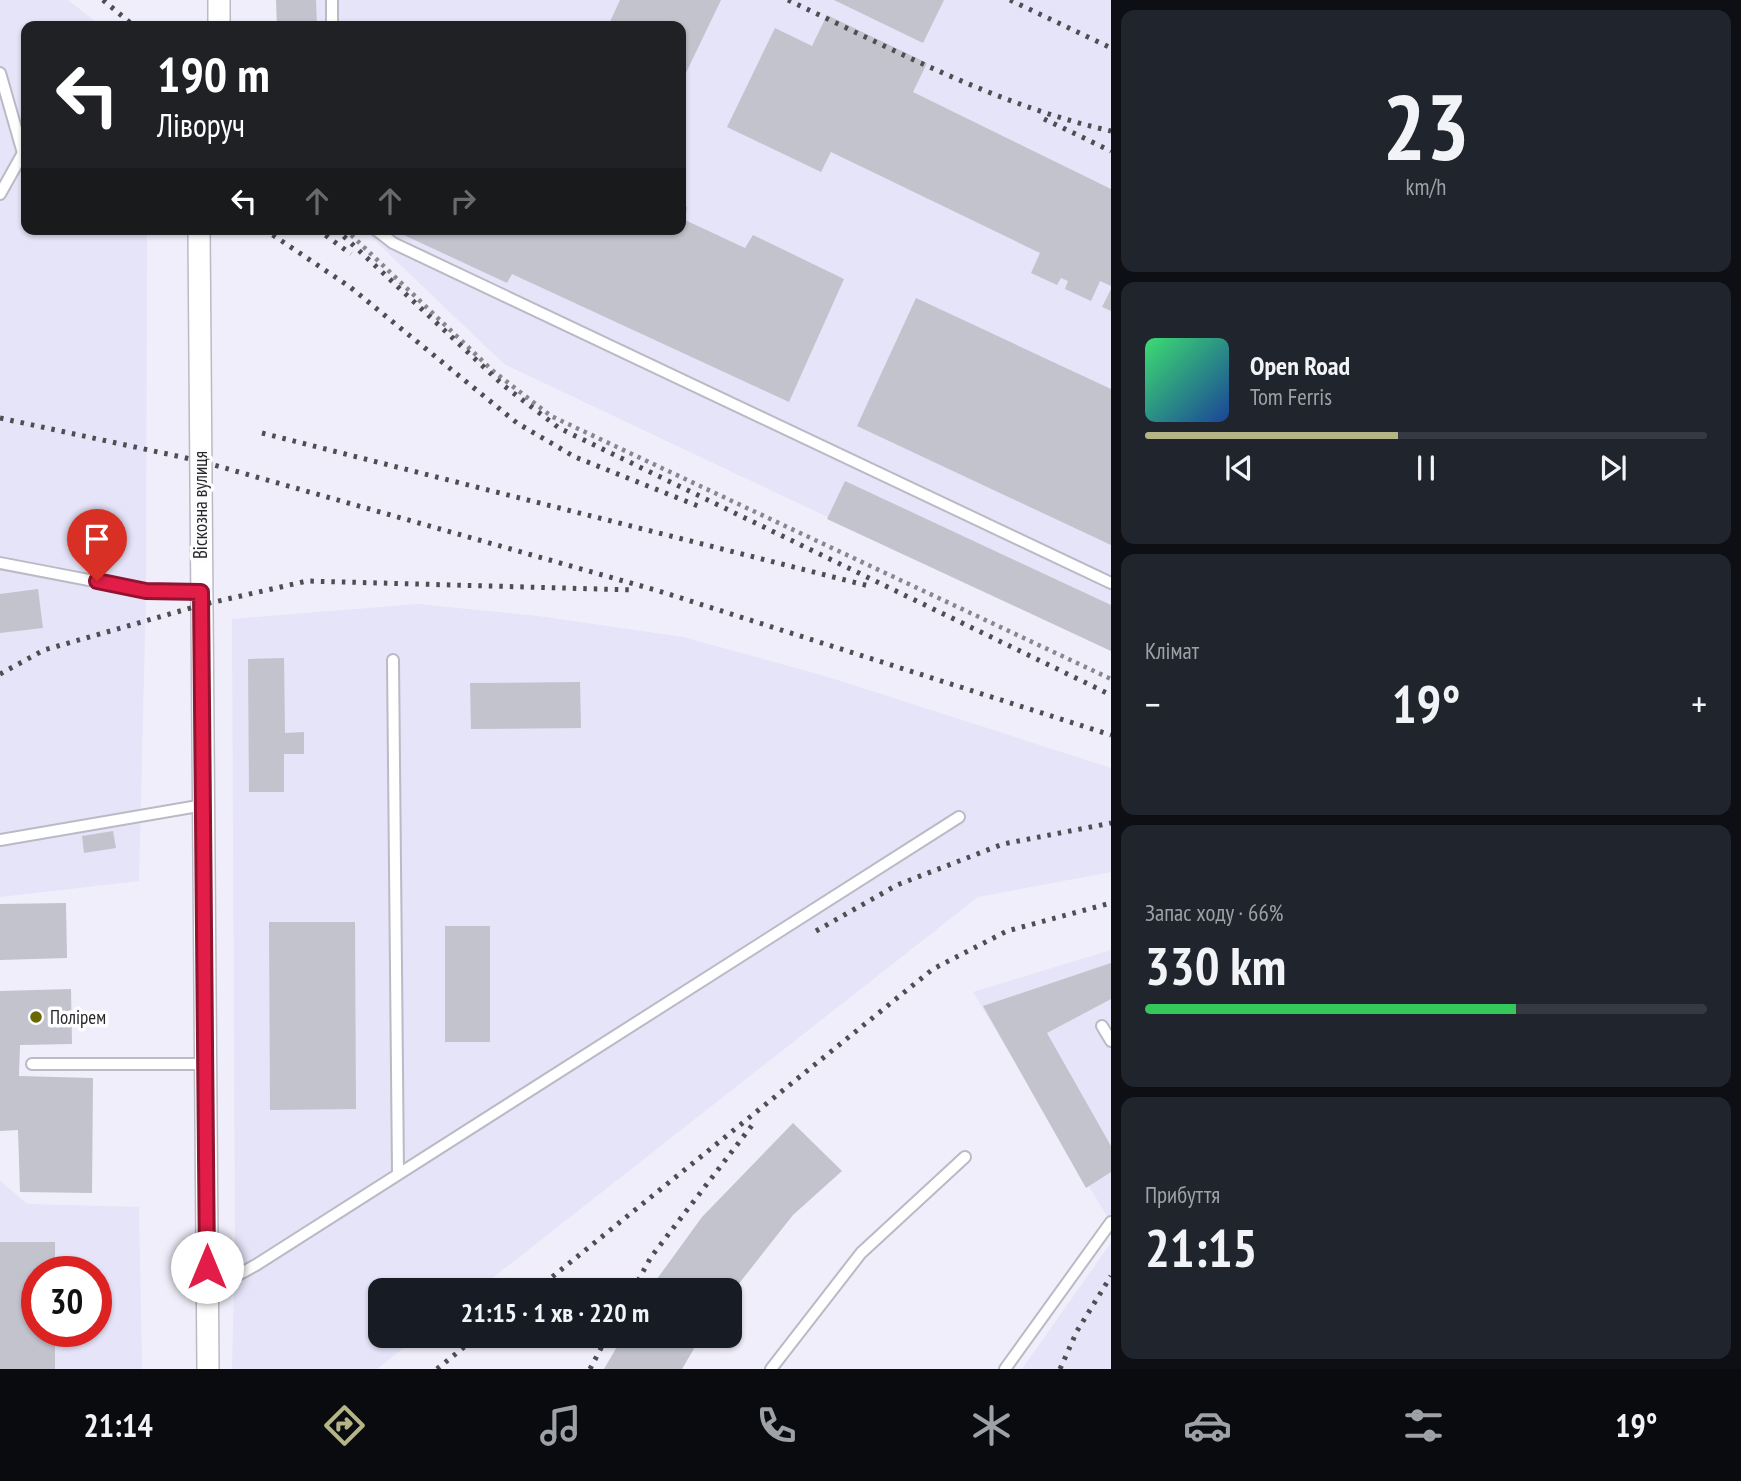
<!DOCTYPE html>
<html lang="uk">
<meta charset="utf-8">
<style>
:root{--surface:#171b24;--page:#20242c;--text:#f1f3f6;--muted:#9ea1a6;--line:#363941;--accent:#b4b487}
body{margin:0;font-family:"PT Sans Narrow",sans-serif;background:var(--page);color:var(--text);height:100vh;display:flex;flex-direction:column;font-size:26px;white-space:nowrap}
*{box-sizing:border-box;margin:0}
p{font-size:23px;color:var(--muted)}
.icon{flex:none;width:38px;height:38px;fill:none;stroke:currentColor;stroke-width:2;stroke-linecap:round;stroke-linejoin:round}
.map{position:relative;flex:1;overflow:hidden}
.side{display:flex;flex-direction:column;gap:10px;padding:10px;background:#0d0f14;width:630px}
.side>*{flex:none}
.top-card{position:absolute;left:21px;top:21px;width:665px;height:214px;border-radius:14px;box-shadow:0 2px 5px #0004;background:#202124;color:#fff;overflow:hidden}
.speed{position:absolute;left:21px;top:1256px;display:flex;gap:14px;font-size:35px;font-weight:700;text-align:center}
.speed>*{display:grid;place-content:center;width:91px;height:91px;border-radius:50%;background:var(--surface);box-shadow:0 2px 5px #0004;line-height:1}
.speed .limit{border:10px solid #d22;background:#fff;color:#111}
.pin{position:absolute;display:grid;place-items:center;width:60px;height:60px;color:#fff;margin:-72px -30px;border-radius:50% 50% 50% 0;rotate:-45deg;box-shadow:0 0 7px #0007}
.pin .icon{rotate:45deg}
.me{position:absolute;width:77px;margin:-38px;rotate:0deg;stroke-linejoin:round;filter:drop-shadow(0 0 5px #0008)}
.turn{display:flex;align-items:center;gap:24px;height:147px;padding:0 21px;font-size:32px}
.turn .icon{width:91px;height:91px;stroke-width:2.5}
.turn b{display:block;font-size:49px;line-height:60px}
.lanes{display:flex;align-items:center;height:66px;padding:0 21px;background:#0003;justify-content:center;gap:35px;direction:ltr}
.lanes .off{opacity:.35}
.big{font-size:52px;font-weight:600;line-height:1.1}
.side .card{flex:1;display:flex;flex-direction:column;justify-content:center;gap:10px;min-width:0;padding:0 24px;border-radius:14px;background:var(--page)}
.side .dial{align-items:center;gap:0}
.dial b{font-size:91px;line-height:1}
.song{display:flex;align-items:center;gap:21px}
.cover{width:84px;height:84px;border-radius:10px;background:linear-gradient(135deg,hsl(140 70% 55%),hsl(220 70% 35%))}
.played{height:7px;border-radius:4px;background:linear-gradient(90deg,var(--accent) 45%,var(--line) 45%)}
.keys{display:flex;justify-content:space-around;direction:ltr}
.heat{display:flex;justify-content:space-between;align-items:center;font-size:38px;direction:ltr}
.charge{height:10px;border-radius:5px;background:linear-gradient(90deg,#34c759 66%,var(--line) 0)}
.trip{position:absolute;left:368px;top:1278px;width:374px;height:70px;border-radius:14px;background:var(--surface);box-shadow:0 2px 5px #0004;font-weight:600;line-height:70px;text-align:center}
.dock{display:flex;height:112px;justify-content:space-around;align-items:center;background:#090b0e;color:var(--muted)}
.dock .icon{width:49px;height:49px}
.dock .selected{color:var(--accent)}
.dock b{font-size:32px;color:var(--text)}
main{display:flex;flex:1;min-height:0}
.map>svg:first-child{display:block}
.built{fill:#e5e4f8;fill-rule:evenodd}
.building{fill:#c3c3ce}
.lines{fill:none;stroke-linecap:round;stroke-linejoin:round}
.lane-casing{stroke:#babac5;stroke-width:14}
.street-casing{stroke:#babac5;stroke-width:24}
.path{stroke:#87878e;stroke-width:4.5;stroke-dasharray:3.5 5;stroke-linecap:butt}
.lane{stroke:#fff;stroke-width:10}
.street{stroke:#fff;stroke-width:21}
.rail{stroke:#4d4d52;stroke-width:5;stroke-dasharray:3.5 7;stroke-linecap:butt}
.route-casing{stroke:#92132f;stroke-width:18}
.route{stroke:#e11d48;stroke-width:12}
.poi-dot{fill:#6a6600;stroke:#fdfdff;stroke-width:2.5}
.labels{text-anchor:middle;stroke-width:7;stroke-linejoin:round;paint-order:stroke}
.street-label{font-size:19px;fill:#28282c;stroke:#fdfdff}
.poi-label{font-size:19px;fill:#28282c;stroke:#fdfdff;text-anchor:start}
</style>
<main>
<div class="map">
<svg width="1111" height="1369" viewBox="0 0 1111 1369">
<rect width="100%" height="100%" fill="#efeefa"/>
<g class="built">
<path d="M0,0H68L101,26H26V229H147L146,591L139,881L0,897Z"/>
<path d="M276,0H1111V651L504,364L363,229H681V26H277Z"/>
<path d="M418,604L538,616L683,637L828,677L1111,768V872L978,897L477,1290H380V1335H420L377,1369H232L235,1246L232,619Z"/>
<path d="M1111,950V1223L973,992Z"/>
<path d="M0,1181L27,1204L139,1207L142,1369H0ZM37,1272H96V1332H37Z"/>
<path d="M1111,1243V1369H1022Z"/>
</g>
<g class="building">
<path d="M276,0H316L317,26H277Z"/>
<path d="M620,0H721L683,79L681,26H608Z"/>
<path d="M834,0H944L923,43Z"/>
<path d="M827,15L927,63L913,92L1111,189V286L1100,281L1091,301L1065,289L1068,281L1061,278L1057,285L1031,273L1040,253L831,152L821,172L727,127L775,28L812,46Z"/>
<path d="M681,204L687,207L685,220L745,248L753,235L844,279L789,402L512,274L507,283L391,229H681Z"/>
<path d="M1111,289V311L1102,307Z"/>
<path d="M916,298L1111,389V545L857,426Z"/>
<path d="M845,481L1111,605V651L827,519Z"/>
<path d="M38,589L43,628L0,633V594Z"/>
<path d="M284,658L285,733L304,732V754H284V792H249L248,659Z"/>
<path d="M580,682L581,728L471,729L470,683Z"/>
<path d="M113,831L116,848L84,853L82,836Z"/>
<path d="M66,903L67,958L0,960V904Z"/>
<path d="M269,922H355L356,1109L270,1110Z"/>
<rect x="445" y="926" width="45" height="116"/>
<path d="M1111,963V999L1047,1033L1111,1146V1172L1086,1188L983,1006Z"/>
<path d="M71,989L72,1044L20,1045L19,1076L93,1078L92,1193L20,1192L18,1130L0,1131V991Z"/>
<path d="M793,1123L842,1171L793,1215L730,1295V1290H649L702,1217Z"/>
<path d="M0,1242H55V1272H37V1332H55V1369H0Z"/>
<path d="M624,1335H702L682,1369H604Z"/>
</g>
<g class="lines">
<defs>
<g id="lane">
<path d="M332,26V0"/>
<path d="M0,73L23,153H26"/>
<path d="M0,194L23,153"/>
<path d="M375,229L393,243L1111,583"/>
<path d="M0,563L146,591L201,592"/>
<path d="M393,660L398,1173"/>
<path d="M0,840L204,805"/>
<path d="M1102,1026L1111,1041"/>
<path d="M32,1064H206"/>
<path d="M207,1292L256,1265L959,817"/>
<path d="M771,1369L861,1253L965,1157"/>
<path d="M1005,1369L1111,1222"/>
</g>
<g id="street">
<path d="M219,26V0"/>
<path d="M199,229L208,1369"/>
</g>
</defs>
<use href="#lane" class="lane-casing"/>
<use href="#street" class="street-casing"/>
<path class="path" d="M345,229L493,371L551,416L1111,679"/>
<use href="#lane" class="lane"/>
<use href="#street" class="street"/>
<g class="rail">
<path d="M103,0L134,26"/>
<path d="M788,0C892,49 999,106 1111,131"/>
<path d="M1010,0L1111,48"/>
<path d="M1044,119L1111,151"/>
<path d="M264,229L350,287L517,423L575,457L698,506"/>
<path d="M317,229L351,254"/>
<path d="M336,229L503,385L559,428L1111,695"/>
<path d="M0,418L200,461L659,591L1111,735"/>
<path d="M262,433L869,586"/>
<path d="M0,674L44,650L201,605L307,581L635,590"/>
<path d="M816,931L897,885L1003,844L1111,823"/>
<path d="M536,1290L933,969L1007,931L1111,903"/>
<path d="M633,1290L651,1257L753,1124"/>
<path d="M437,1369L479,1335"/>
<path d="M590,1369L608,1335"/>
<path d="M1060,1369L1077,1331L1111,1276"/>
</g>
</g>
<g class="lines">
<defs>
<path id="route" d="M97,581L146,591L201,592L207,1267"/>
</defs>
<use href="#route" class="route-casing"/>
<use href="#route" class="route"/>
</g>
<circle class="poi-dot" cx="36" cy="1017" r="7"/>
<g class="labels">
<g class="street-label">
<text transform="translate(200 505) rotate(-90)" y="7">Віскозна вулиця</text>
</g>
<g class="poi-label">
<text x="50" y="1024">Полірем</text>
</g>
</g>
</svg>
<div class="speed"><div class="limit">30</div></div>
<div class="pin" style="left:97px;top:581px;background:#d93025"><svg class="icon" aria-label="arrive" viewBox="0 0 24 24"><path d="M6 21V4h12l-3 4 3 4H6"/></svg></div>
<svg class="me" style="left:207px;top:1267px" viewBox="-20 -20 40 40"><circle r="19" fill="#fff"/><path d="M0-13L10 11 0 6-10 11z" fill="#e11d48"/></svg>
<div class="trip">21:15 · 1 хв · 220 m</div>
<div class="top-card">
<div class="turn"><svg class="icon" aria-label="left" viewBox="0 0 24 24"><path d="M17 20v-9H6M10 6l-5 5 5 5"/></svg><div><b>190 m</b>Ліворуч</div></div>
<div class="lanes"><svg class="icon" aria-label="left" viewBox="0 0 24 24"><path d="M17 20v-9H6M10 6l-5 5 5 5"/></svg><svg class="icon off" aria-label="ahead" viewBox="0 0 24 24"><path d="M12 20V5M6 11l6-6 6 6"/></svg><svg class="icon off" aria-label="ahead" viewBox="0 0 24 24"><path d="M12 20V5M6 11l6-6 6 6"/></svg><svg class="icon off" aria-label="right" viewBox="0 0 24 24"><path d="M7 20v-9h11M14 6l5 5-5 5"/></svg></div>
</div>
</div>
<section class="side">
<div class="card dial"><b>23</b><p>km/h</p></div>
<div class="card">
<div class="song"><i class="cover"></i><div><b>Open Road</b><p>Tom Ferris</p></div></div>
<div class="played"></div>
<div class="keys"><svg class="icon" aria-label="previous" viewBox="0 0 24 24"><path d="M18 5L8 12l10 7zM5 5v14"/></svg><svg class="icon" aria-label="pause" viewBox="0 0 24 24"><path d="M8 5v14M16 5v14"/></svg><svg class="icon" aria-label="next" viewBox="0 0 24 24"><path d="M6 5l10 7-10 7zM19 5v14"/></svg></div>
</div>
<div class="card"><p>Клімат</p>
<div class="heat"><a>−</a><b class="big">19°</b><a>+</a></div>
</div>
<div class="card"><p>Запас ходу · 66%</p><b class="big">330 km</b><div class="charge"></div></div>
<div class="card"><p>Прибуття</p><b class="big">21:15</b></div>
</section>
</main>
<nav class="dock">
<b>21:14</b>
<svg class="icon selected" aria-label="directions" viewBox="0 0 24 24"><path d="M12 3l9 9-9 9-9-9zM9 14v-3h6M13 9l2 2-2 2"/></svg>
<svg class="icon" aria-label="music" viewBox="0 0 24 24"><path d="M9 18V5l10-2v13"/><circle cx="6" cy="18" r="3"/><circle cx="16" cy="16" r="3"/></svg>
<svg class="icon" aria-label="phone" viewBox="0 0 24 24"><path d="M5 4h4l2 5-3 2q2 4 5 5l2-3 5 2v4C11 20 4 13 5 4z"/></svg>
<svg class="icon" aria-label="climate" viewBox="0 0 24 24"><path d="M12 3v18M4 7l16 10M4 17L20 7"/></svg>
<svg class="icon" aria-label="car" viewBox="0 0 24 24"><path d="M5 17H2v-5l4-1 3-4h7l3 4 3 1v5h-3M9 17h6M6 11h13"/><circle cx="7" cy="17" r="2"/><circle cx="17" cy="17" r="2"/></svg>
<svg class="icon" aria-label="filters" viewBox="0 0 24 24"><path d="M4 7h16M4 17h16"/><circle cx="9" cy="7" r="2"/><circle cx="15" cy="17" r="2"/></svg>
<b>19°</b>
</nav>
